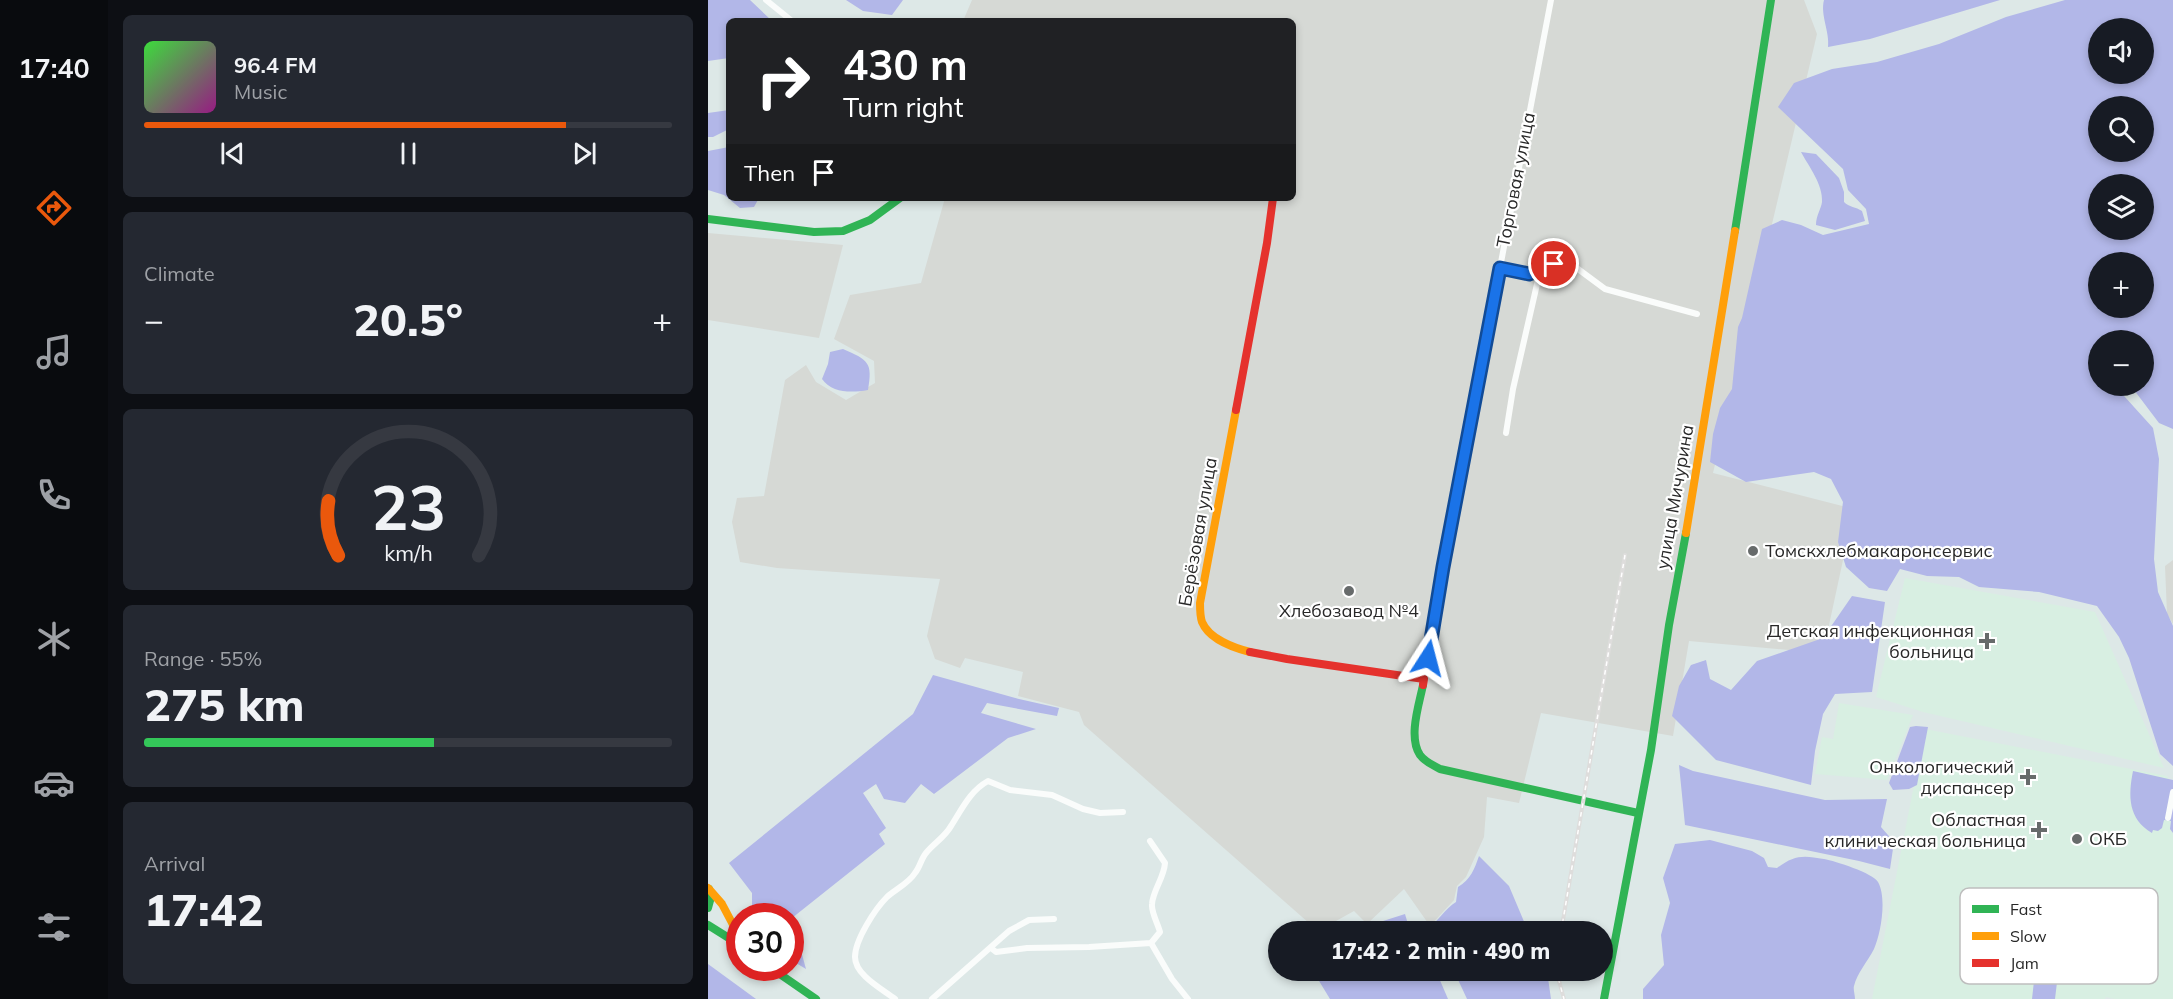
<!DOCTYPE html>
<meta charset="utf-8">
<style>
:root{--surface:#171b24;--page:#242831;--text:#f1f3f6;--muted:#9ea1a6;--line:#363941;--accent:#ea580c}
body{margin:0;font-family:Mulish,sans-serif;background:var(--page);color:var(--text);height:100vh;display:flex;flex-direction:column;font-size:22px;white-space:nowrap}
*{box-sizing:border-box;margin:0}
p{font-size:20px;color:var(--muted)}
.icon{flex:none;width:33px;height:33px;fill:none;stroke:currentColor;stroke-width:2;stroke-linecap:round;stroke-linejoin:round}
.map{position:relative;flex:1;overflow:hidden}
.panel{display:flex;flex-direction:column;gap:15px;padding:15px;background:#0d0f14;width:600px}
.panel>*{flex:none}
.banner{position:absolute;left:18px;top:18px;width:570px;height:183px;border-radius:9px;box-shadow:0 3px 9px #0003;background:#202124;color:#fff;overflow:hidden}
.controls{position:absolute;left:1380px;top:18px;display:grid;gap:12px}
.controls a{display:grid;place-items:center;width:66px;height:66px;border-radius:50%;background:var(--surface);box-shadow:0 3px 9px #0003;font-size:30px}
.speed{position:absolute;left:18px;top:903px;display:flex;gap:12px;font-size:30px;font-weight:700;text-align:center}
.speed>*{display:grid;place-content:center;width:78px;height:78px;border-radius:50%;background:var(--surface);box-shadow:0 3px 9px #0003;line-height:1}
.speed .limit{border:9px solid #d22;background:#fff;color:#111}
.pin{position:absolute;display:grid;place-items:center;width:51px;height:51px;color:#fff;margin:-26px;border:3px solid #fff;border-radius:50%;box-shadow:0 2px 6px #0007}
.me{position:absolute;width:66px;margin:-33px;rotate:9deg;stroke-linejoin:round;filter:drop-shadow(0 0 4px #0008)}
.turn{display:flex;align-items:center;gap:21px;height:126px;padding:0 18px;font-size:27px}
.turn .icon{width:78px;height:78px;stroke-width:2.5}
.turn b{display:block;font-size:42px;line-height:51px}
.then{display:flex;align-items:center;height:57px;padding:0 18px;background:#0003;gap:12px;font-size:22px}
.big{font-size:45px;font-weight:800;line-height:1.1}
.panel .tile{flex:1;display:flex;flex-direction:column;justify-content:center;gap:9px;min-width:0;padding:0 21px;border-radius:9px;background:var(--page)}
.panel .dial{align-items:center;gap:0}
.dial svg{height:156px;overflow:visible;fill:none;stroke:var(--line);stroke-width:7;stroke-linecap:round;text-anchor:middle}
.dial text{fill:var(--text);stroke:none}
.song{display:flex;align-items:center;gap:18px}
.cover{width:72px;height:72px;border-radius:9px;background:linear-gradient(135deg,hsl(120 70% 55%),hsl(310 70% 35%))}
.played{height:6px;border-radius:3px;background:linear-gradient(90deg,var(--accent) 80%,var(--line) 80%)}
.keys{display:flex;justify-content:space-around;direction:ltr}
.heat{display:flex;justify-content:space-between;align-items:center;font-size:33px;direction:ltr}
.charge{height:9px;border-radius:4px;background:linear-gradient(90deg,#34c759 55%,var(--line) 0)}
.trip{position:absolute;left:560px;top:921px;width:345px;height:60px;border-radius:30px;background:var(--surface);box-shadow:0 3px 9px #0003;font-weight:800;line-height:60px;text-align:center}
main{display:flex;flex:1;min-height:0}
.tab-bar{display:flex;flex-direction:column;width:108px;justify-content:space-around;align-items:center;background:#090b0e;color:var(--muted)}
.tab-bar .icon{width:42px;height:42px}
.tab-bar .on{color:var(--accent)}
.tab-bar b{font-size:27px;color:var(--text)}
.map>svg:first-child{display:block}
.industrial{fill:#d6d9d5}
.medical{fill:#d8efe2}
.green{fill:#b2b7e8;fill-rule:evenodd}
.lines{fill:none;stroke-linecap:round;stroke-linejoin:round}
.street{stroke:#fafcfb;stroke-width:6}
.fast{stroke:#30b455;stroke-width:8}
.slow{stroke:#ff9f0a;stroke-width:8}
.jam{stroke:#e5322d;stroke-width:8}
.rail-casing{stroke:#dedddc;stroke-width:4}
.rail{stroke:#fff;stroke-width:1.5;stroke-dasharray:4.5;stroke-linecap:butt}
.route-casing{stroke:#114b97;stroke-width:15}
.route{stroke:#1a73e8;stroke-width:10}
.poi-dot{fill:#676b6b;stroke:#fff;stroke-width:2}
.labels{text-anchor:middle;stroke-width:4.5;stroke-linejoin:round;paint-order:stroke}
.street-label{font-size:18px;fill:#282828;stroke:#fff}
.poi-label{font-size:18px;fill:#282828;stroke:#fff;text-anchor:end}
.key{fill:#fff;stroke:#bebebe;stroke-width:1.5}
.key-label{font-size:16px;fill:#282828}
</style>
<main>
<nav class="tab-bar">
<b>17:40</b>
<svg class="icon on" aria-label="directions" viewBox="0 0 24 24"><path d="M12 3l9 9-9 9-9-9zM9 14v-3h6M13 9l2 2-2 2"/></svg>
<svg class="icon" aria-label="music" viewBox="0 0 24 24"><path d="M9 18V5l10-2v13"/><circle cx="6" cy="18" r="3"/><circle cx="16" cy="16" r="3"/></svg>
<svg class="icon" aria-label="phone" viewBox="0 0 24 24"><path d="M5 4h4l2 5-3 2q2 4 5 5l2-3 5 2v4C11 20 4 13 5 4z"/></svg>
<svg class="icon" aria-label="climate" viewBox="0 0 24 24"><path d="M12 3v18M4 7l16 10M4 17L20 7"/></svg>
<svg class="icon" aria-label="car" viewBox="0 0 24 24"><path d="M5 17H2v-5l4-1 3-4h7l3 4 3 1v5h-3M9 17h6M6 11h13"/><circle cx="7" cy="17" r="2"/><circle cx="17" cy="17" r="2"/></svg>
<svg class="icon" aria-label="filters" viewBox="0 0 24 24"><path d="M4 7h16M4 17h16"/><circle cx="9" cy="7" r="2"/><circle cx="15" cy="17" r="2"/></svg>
</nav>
<section class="panel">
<div class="tile">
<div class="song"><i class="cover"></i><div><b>96.4 FM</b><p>Music</p></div></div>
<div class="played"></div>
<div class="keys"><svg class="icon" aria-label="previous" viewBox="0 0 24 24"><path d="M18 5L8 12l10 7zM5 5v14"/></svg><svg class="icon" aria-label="pause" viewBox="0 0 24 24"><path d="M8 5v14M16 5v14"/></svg><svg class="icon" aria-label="next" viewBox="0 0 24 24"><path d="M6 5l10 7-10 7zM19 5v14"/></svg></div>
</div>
<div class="tile"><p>Climate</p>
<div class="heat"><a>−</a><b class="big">20.5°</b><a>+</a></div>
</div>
<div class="tile dial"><svg viewBox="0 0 100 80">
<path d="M14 69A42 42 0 1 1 86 69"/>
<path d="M14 69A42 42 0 0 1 9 41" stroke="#ea580c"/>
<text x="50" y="56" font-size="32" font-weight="700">23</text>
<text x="50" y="72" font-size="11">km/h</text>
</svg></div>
<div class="tile"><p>Range · 55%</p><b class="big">275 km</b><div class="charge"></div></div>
<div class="tile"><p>Arrival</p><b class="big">17:42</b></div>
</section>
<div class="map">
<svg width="1465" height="999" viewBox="0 0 1465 999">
<rect width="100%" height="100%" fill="#dde8e7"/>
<g class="industrial">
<path d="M264,0H1096L1109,34L1005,473L1146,509L1115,653L981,641L965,736L833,713L811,803L779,797L776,837L758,877L749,886L746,900L722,926L696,889L659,924L646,911L610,931L376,725L371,712L310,696L315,672L257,658L252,668L227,659L219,636L232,579L69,568L32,562L24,522L29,498L56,496L77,380L98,365L108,382L138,400L167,383L166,361L126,339L142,295L213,283L237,198H585V21H255Z"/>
<path d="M0,233L135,245L111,338L0,320Z"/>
<path d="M1465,560V624L1459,614L1457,566Z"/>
</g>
<g class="medical">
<path d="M1197,578L1387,612L1456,768L1215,712L1168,697Z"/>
<path d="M1131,703L1205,715L1179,780L1107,774L1114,737L1125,739Z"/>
<path d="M1217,729L1459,776L1463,785L1465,786V999H1407L1398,997L1397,999H1164Z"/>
</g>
<g class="green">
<path d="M0,0H42L64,21H21V58L0,61Z"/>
<path d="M138,0H195L184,15L155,11Z"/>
<path d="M1116,0H1292L1162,39L1120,47C1122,32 1112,15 1116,0Z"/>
<path d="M1357,0H1465V429L1451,423L1423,386H1436V340H1390V346L1388,344L1385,359L1390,366V386H1407L1445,428L1451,459L1446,559L1450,592L1465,626V766L1452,754L1421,658L1411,637L1389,606L1331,592L1271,587L1251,577L1219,576L1192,569L1179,591L1161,588L1138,567L1130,542L1135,502L1123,479L1106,472L1038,482L1002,462L1005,434L1012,408L1024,389L1030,327L1034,318L1054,229L1074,220L1093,225L1115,235L1161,224L1158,209L1140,190L1135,169L1070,107L1086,83L1124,69L1169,62L1231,44L1298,17ZM1390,28H1436V74H1390ZM1390,106H1436V152H1390ZM1390,184H1436V230H1390ZM1390,262H1436V308H1390Z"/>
<path d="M21,110V129L5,137H0V113Z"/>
<path d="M21,147V198H51L46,207L32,208L16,195L0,190V151Z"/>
<path d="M1093,152L1108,154L1131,178L1136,192V202C1141,207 1148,207 1154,211L1157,221L1127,230L1108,225C1108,216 1113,209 1114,202C1115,184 1101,167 1093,152Z"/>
<path d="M135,349C160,360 165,362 160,390C143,393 124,393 114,379L120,364L122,352Z"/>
<path d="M1144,596L1177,602L1164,692L1127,694L1115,714L1107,751L1103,785L1008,760L964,716L971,686L983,665L998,660L1002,679L1023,690L1049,661L1115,638Z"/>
<path d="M225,675L311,699L351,708L349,716L279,703L273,713L328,729L300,738L226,794L213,784L197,803L176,799L168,784L155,793L178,828L171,834L177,844L84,918L98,969L83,960L82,916H44V893L21,863L205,714Z"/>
<path d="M1208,726L1220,727L1209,785L1201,789L1185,790L1181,783L1202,727Z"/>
<path d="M971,765L985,771L1117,800L1179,799L1173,827L1186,842L1182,869L1151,861L977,825Z"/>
<path d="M1425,771L1465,780V833L1462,829L1463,821L1456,820L1454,828L1450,831L1445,830L1444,833C1420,819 1420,796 1425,771Z"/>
<path d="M1002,840L1044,851L1056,858L1060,867L1069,868C1086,855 1095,855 1116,859C1127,861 1165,873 1170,882C1179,898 1173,933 1166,949C1160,961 1149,973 1146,986C1145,989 1147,995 1147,999H935V989L956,965L953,935L962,903L955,878L967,844Z"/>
<path d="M771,856L801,886L820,931H720L719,930C730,921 737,909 748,902L750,887C763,879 766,870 771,856Z"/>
<path d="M697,914L702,931H646L650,929Z"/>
<path d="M1328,963L1335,969L1350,974L1347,999H1324Z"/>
<path d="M0,964L48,999H0Z"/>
<path d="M605,971H725L731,978L740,999H622Z"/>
<path d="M746,971H839L843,999H759Z"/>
</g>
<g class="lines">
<g class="street">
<path d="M58,0L84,21"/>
<path d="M792,268L821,275L846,264L857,263L866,266L897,289L989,314"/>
<path d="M798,433L805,389L832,271"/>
<path d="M716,679L735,567L843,0"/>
<path d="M1460,818L1465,792"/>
<path d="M443,943L464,979L480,999"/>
<path d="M283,948L288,952L319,948L381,947L443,943L452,932C450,924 443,912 444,904C445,890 456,878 457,863L442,841"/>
<path d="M187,999C174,989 147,975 147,957C147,940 167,909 179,897C188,889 201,883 207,873C212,867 213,859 218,853C226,843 237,837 243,826C254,809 262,791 280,781L302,790L344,795L375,809L392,813L415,812"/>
<path d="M224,999L301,931L321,920L346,919"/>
</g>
<g class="fast">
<path d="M0,219L106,232L135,231L162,220L192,198"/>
<path d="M1027,231L1063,0"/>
<path d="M715,685C711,705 700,737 712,755C717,762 725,765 732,769L930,813"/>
<path d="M0,908L3,897L1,889"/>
<path d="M0,925L32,945"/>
<path d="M63,968L108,999"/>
<path d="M896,999L943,750L961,625L978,533"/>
</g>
<g class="slow">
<path d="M528,410L492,603C492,609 492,616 494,622C501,639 526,648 542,652"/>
<path d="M978,533L1027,231"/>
<path d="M0,888L14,904L32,938"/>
</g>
<g class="jam">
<path d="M528,410L559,243L565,198"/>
<path d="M542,652L579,659L716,679L715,685"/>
</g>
<defs>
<g id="rail">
<path d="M853,932L917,555"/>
<path d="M848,970L856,999"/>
</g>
</defs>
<use href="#rail" class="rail-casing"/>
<use href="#rail" class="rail"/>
</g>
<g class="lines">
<defs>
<path id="route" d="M720,658L735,567L792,268L821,274L846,264"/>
</defs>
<use href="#route" class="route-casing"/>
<use href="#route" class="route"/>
</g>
<g class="poi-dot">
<circle cx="1045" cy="551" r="6"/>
<circle cx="641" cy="591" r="6"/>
<path d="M1276 632h6v6h6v6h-6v6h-6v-6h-6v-6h6z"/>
<path d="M1317 768h6v6h6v6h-6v6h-6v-6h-6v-6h6z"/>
<path d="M1328 821h6v6h6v6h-6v6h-6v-6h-6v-6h6z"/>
<circle cx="1369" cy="839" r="6"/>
</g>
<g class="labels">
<g class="street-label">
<text transform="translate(808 180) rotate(-79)" y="6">Торговая улица</text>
<text transform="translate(967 497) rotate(-80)" y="6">улица Мичурина</text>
<text transform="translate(490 532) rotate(-80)" y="6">Берёзовая улица</text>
</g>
<g class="poi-label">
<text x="1057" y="557" text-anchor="start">Томскхлебмакаронсервис</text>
<text x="641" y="617" text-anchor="middle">Хлебозавод №4</text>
<text x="1266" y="637">Детская инфекционная<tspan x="1266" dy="21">больница</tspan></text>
<text x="1306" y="773">Онкологический<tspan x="1306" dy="21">диспансер</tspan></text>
<text x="1318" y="826">Областная<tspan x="1318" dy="21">клиническая больница</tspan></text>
<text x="1381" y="845" text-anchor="start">ОКБ</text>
</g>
</g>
<rect x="1252" y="888" width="198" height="96" rx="9" class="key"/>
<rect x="1264" y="905" width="27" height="8" fill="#30b455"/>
<rect x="1264" y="932" width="27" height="8" fill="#ff9f0a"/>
<rect x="1264" y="959" width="27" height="8" fill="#e5322d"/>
<g class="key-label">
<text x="1302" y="915">Fast</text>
<text x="1302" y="942">Slow</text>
<text x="1302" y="969">Jam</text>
</g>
</svg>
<div class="controls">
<a><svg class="icon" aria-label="sound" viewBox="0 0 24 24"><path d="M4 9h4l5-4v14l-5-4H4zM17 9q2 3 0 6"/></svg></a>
<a><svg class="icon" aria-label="search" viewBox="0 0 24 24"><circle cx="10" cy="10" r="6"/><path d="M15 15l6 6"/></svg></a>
<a><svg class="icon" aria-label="layers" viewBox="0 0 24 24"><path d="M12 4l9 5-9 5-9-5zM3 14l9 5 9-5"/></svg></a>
<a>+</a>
<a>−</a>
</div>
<div class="speed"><div class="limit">30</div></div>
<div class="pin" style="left:846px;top:264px;background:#d93025"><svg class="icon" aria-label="arrive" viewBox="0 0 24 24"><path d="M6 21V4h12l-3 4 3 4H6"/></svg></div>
<svg class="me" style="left:720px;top:658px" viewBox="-20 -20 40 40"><path d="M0-17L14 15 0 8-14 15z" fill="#1a73e8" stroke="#fff" stroke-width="4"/></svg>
<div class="trip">17:42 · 2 min · 490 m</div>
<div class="banner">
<div class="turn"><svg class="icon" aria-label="right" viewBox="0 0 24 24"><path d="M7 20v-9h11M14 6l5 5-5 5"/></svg><div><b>430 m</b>Turn right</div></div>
<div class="then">Then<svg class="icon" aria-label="arrive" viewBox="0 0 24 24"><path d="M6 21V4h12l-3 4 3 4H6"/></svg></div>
</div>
</div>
</main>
